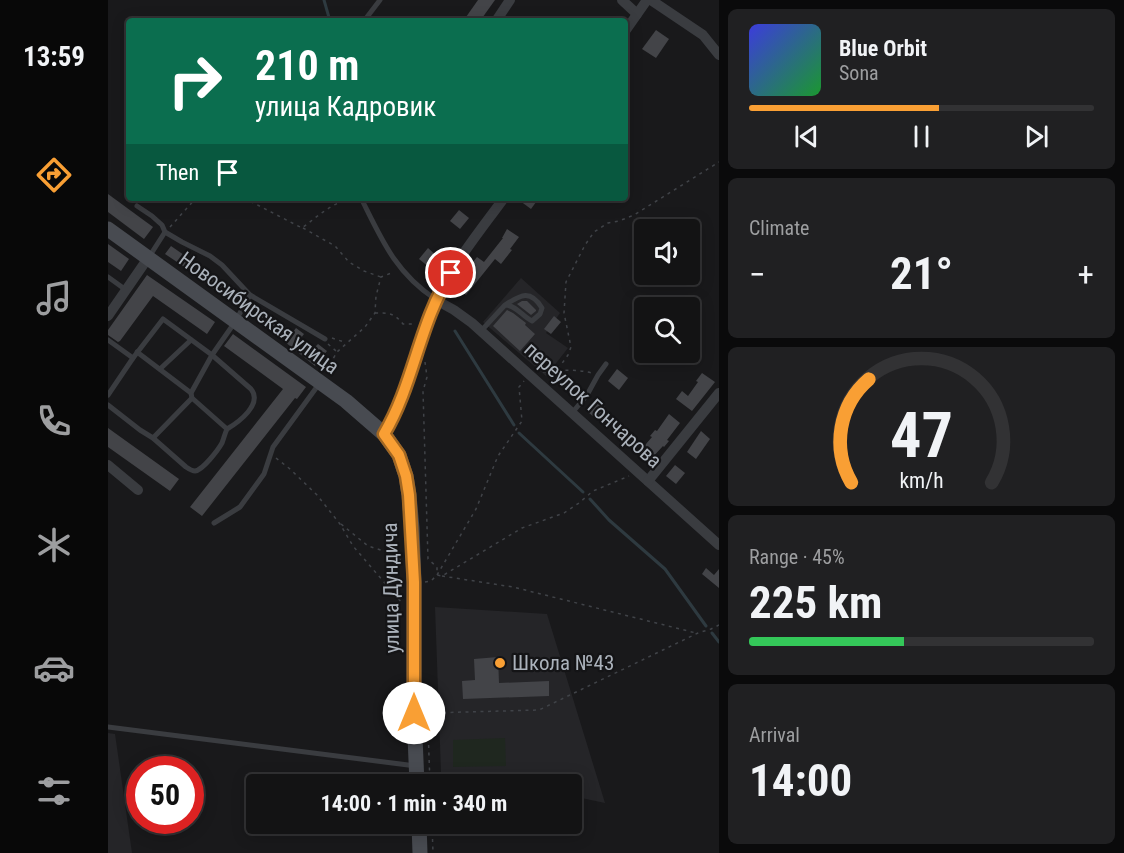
<!DOCTYPE html>
<meta charset="utf-8">
<style>
:root{--surface:#131314;--page:#202022;--text:#f1f3f6;--muted:#9d9ea0;--line:#323234;--accent:#f99f34}
body{margin:0;font-family:"Roboto Condensed",sans-serif;background:var(--page);color:var(--text);height:100vh;display:flex;flex-direction:column;font-size:22px;white-space:nowrap}
*{box-sizing:border-box;margin:0}
p{font-size:20px;color:var(--muted)}
.icon{flex:none;width:33px;height:33px;fill:none;stroke:currentColor;stroke-width:2;stroke-linecap:round;stroke-linejoin:round}
.map{position:relative;flex:1;overflow:hidden}
.sheet{display:flex;flex-direction:column;gap:9px;padding:9px;background:#0a0a0b;width:405px}
.sheet>*{flex:none}
.hud{position:absolute;left:18px;top:18px;width:502px;height:183px;border-radius:6px;box-shadow:0 3px 15px #0003,0 0 0 2px var(--line);background:#0b6e4f;color:#fff;overflow:hidden}
.fabs{position:absolute;left:526px;top:219px;display:grid;gap:12px}
.fabs a{display:grid;place-items:center;width:66px;height:66px;border-radius:6px;background:var(--surface);box-shadow:0 3px 15px #0003,0 0 0 2px var(--line);font-size:30px}
.speed{position:absolute;left:18px;top:756px;display:flex;gap:12px;font-size:30px;font-weight:700;text-align:center}
.speed>*{display:grid;place-content:center;width:78px;height:78px;border-radius:50%;background:var(--surface);box-shadow:0 3px 15px #0003,0 0 0 2px var(--line);line-height:1}
.speed .limit{border:9px solid #d22;background:#fff;color:#111}
.pin{position:absolute;display:grid;place-items:center;width:51px;height:51px;color:#fff;margin:-26px;border:3px solid #fff;border-radius:50%;box-shadow:0 2px 6px #0007}
.me{position:absolute;width:66px;margin:-33px;rotate:0deg;stroke-linejoin:round;filter:drop-shadow(0 0 4px #0008)}
.turn{display:flex;align-items:center;gap:21px;height:126px;padding:0 30px;font-size:27px}
.turn .icon{width:78px;height:78px;stroke-width:2.5}
.turn b{display:block;font-size:42px;line-height:51px}
.then{display:flex;align-items:center;height:57px;padding:0 30px;background:#0003;gap:12px;font-size:22px}
.big{font-size:45px;font-weight:700;line-height:1.1}
.sheet .widget{flex:1;display:flex;flex-direction:column;justify-content:center;gap:9px;min-width:0;padding:0 21px;border-radius:9px;background:var(--page)}
.sheet .dial{align-items:center;gap:0}
.dial svg{height:156px;overflow:visible;fill:none;stroke:var(--line);stroke-width:7;stroke-linecap:round;text-anchor:middle}
.dial text{fill:var(--text);stroke:none}
.song{display:flex;align-items:center;gap:18px}
.cover{width:72px;height:72px;border-radius:9px;background:linear-gradient(135deg,hsl(240 70% 55%),hsl(130 70% 35%))}
.played{height:6px;border-radius:3px;background:linear-gradient(90deg,var(--accent) 55%,var(--line) 55%)}
.keys{display:flex;justify-content:space-around;direction:ltr}
.heat{display:flex;justify-content:space-between;align-items:center;font-size:33px;direction:ltr}
.charge{height:9px;border-radius:4px;background:linear-gradient(90deg,#34c759 45%,var(--line) 0)}
.trip{position:absolute;left:138px;top:774px;width:336px;height:60px;border-radius:6px;background:var(--surface);box-shadow:0 3px 15px #0003,0 0 0 2px var(--line);font-weight:700;line-height:60px;text-align:center}
main{display:flex;flex:1;min-height:0}
.dock{display:flex;flex-direction:column;width:108px;justify-content:space-around;align-items:center;background:#080808;color:var(--muted)}
.dock .icon{width:42px;height:42px}
.dock .current{color:var(--accent)}
.dock b{font-size:27px;color:var(--text)}
.map>svg:first-child{display:block}
.built{fill:#252528}
.green{fill:#1f271f}
.lines{fill:none;stroke-linecap:round;stroke-linejoin:round}
.stream{stroke:#2e3a40;stroke-width:3}
.building{fill:#434448}
.path{stroke:#404348;stroke-width:1.5;stroke-dasharray:3 4.5;stroke-linecap:butt}
.service{stroke:#3a3c40;stroke-width:5}
.minor{stroke:#3a3c40;stroke-width:10}
.secondary{stroke:#484b51;stroke-width:15}
.route-casing{stroke:#a26722;stroke-width:15}
.route{stroke:#f99f34;stroke-width:10}
.poi-dot{fill:#f99f34;stroke:#141416;stroke-width:2}
.labels{text-anchor:middle;stroke-width:4.5;stroke-linejoin:round;paint-order:stroke}
.street-label{font-size:21px;fill:#abb2bb;stroke:#141416}
.poi-label{font-size:21px;fill:#abb2bb;stroke:#141416;text-anchor:start}
</style>
<main>
<nav class="dock">
<b>13:59</b>
<svg class="icon current" aria-label="directions" viewBox="0 0 24 24"><path d="M12 3l9 9-9 9-9-9zM9 14v-3h6M13 9l2 2-2 2"/></svg>
<svg class="icon" aria-label="music" viewBox="0 0 24 24"><path d="M9 18V5l10-2v13"/><circle cx="6" cy="18" r="3"/><circle cx="16" cy="16" r="3"/></svg>
<svg class="icon" aria-label="phone" viewBox="0 0 24 24"><path d="M5 4h4l2 5-3 2q2 4 5 5l2-3 5 2v4C11 20 4 13 5 4z"/></svg>
<svg class="icon" aria-label="climate" viewBox="0 0 24 24"><path d="M12 3v18M4 7l16 10M4 17L20 7"/></svg>
<svg class="icon" aria-label="car" viewBox="0 0 24 24"><path d="M5 17H2v-5l4-1 3-4h7l3 4 3 1v5h-3M9 17h6M6 11h13"/><circle cx="7" cy="17" r="2"/><circle cx="17" cy="17" r="2"/></svg>
<svg class="icon" aria-label="filters" viewBox="0 0 24 24"><path d="M4 7h16M4 17h16"/><circle cx="9" cy="7" r="2"/><circle cx="15" cy="17" r="2"/></svg>
</nav>
<div class="map">
<svg width="611" height="853" viewBox="0 0 611 853">
<rect width="100%" height="100%" fill="#19191b"/>
<g class="built">
<path d="M413,278L452,313L438,333L460,348L438,376L375,322Z"/>
<path d="M327,607L439,614L497,803L464,796V784H401L333,772Z"/>
<path d="M0,733L7,734L24,853H0Z"/>
</g>
<path class="green" d="M397,738L398,766L345,767V740Z"/>
<g class="lines">
<g class="stream">
<path d="M216,0L222,21"/>
<path d="M347,331L406,425"/>
<path d="M411,433L475,492"/>
<path d="M482,499L501,520L557,569L598,626"/>
<path d="M604,633L611,642"/>
</g>
</g>
<g class="building">
<path d="M370,0H387L372,21H363L358,17Z"/>
<path d="M548,30L561,39L548,58L534,49Z"/>
<path d="M0,194L45,227L36,239L0,212Z"/>
<path d="M408,198H431L423,209Z"/>
<path d="M351,210L361,218L352,229L342,221Z"/>
<path d="M399,229L411,237L402,249L404,250L393,264L387,259L358,295L346,285L369,257L376,262L395,238H394Z"/>
<path d="M0,244L21,259L13,271L0,262Z"/>
<path d="M63,246L86,262L81,270L57,254Z"/>
<path d="M320,248L331,258L322,268L311,259Z"/>
<path d="M102,273L128,291L121,300L96,282Z"/>
<path d="M39,275L107,322L99,334L45,296L12,341L10,342L0,335V330Z"/>
<path d="M414,301H419L428,310V311L423,315L409,304Z"/>
<path d="M147,305L185,332L188,328L196,334L193,338L206,348L210,344L219,351L207,366L177,342H178L140,314Z"/>
<path d="M399,310L405,313L418,323L417,325L427,334L412,351L385,326Z"/>
<path d="M446,316L453,322L443,334L436,329Z"/>
<path d="M125,334L198,387L189,399L187,398L94,516L82,507L175,389L116,346Z"/>
<path d="M509,369L520,378L511,390L500,381Z"/>
<path d="M594,373L607,382L584,411L568,399L574,391L580,396L590,382L588,381Z"/>
<path d="M489,401L497,407L488,419L480,412Z"/>
<path d="M561,414L572,423L559,440L561,441L556,447L555,446L542,460L532,451L544,437L542,436L547,430L549,431Z"/>
<path d="M0,428L71,479L62,491L0,447Z"/>
<path d="M593,431L602,439L588,459L579,452Z"/>
<path d="M567,465L577,473L568,484L558,476Z"/>
<path d="M598,568L606,575L611,569V588L594,574Z"/>
<path d="M390,657L391,683L441,681V696L355,699L354,681L367,680L366,659Z"/>
</g>
<g class="lines">
<g class="path">
<path d="M136,198L194,228C210,216 225,202 245,198"/>
<path d="M62,227L88,198"/>
<path d="M195,228L227,246L241,262L256,271L273,277"/>
<path d="M267,313C282,313 286,313 295,324H306"/>
<path d="M224,338L236,342"/>
<path d="M220,344L228,351"/>
<path d="M317,362L319,377L315,391L320,559L329,567V574"/>
<path d="M450,369L460,355L463,347L456,313L458,282L477,245L486,232L500,223L511,221L526,215L611,162"/>
<path d="M218,371L229,352L257,327L267,313L268,296L273,277L286,272"/>
<path d="M435,372C452,370 468,369 484,373"/>
<path d="M168,458L182,469L209,495L232,524L245,546L294,603"/>
<path d="M233,524L260,546L279,552L293,560"/>
<path d="M329,575L368,509L390,456L414,421L411,387L416,381"/>
<path d="M334,576L405,587L588,633"/>
<path d="M317,582L323,581L329,575L334,576L414,528L456,513L471,503L485,491L521,476"/>
<path d="M319,700L322,784"/>
<path d="M320,713L431,710L590,633L603,629L611,625"/>
<path d="M324,824L325,853"/>
</g>
<g class="service">
<path d="M256,21L272,0"/>
<path d="M253,198C274,240 287,272 327,299"/>
<path d="M29,206L44,216L54,225L57,232L74,242L102,256L114,265L142,295L217,339"/>
<path d="M41,257L57,232"/>
<path d="M0,277L18,290"/>
<path d="M373,331L397,305C408,305 415,317 424,321L432,314L434,308C422,289 413,295 397,305"/>
<path d="M0,340L25,358"/>
<path d="M29,352L83,393"/>
<path d="M52,369L83,340"/>
<path d="M0,395L25,358L55,319L104,355L143,389C155,404 131,422 119,429C117,433 116,438 114,443C110,450 95,470 87,471C84,471 81,469 78,467L45,438L32,430L0,405"/>
<path d="M464,413L479,395L490,375L498,364"/>
<path d="M119,429L84,398L83,393L104,355L127,322L142,295"/>
<path d="M45,438L84,398"/>
<path d="M106,523L132,507L156,474L165,447L211,384"/>
<path d="M0,727L308,766"/>
</g>
<g class="minor">
<path d="M514,0L529,14"/>
<path d="M543,0L595,35L611,55"/>
<path d="M388,21L402,0"/>
<path d="M518,30L539,0"/>
<path d="M328,300L346,310L364,323L611,545"/>
<path d="M0,316L40,258"/>
<path d="M276,434C300,393 308,344 327,301C345,264 372,231 396,198"/>
<path d="M0,465L30,490"/>
<path d="M540,481L611,393"/>
</g>
<g class="secondary">
<path d="M0,229L238,401L276,434L291,455L298,476L301,495L304,528L306,582V713L309,784"/>
<path d="M311,824L312,853"/>
</g>
</g>
<g class="lines">
<defs>
<path id="route" d="M306,713V582L301,495L298,476L291,455L276,434C306,384 311,323 343,273"/>
</defs>
<use href="#route" class="route-casing"/>
<use href="#route" class="route"/>
</g>
<circle class="poi-dot" cx="392" cy="663" r="6"/>
<g class="labels">
<g class="street-label">
<text transform="translate(151 313) rotate(36)" y="7">Новосибирская улица</text>
<text transform="translate(485 405) rotate(42)" y="7">переулок Гончарова</text>
<text transform="translate(283 588) rotate(-91)" y="7">улица Дундича</text>
</g>
<g class="poi-label">
<text x="404" y="670">Школа №43</text>
</g>
</g>
</svg>
<div class="fabs">
<a><svg class="icon" aria-label="sound" viewBox="0 0 24 24"><path d="M4 9h4l5-4v14l-5-4H4zM17 9q2 3 0 6"/></svg></a>
<a><svg class="icon" aria-label="search" viewBox="0 0 24 24"><circle cx="10" cy="10" r="6"/><path d="M15 15l6 6"/></svg></a>
</div>
<div class="speed"><div class="limit">50</div></div>
<div class="pin" style="left:343px;top:273px;background:#d93025"><svg class="icon" aria-label="arrive" viewBox="0 0 24 24"><path d="M6 21V4h12l-3 4 3 4H6"/></svg></div>
<svg class="me" style="left:306px;top:713px" viewBox="-20 -20 40 40"><circle r="19" fill="#fff"/><path d="M0-13L10 11 0 6-10 11z" fill="#f99f34"/></svg>
<div class="trip">14:00 · 1 min · 340 m</div>
<div class="hud">
<div class="turn"><svg class="icon" aria-label="right" viewBox="0 0 24 24"><path d="M7 20v-9h11M14 6l5 5-5 5"/></svg><div><b>210 m</b>улица Кадровик</div></div>
<div class="then">Then<svg class="icon" aria-label="arrive" viewBox="0 0 24 24"><path d="M6 21V4h12l-3 4 3 4H6"/></svg></div>
</div>
</div>
<section class="sheet">
<div class="widget">
<div class="song"><i class="cover"></i><div><b>Blue Orbit</b><p>Sona</p></div></div>
<div class="played"></div>
<div class="keys"><svg class="icon" aria-label="previous" viewBox="0 0 24 24"><path d="M18 5L8 12l10 7zM5 5v14"/></svg><svg class="icon" aria-label="pause" viewBox="0 0 24 24"><path d="M8 5v14M16 5v14"/></svg><svg class="icon" aria-label="next" viewBox="0 0 24 24"><path d="M6 5l10 7-10 7zM19 5v14"/></svg></div>
</div>
<div class="widget"><p>Climate</p>
<div class="heat"><a>−</a><b class="big">21°</b><a>+</a></div>
</div>
<div class="widget dial"><svg viewBox="0 0 100 80">
<path d="M14 69A42 42 0 1 1 86 69"/>
<path d="M14 69A42 42 0 0 1 23 16" stroke="#f99f34"/>
<text x="50" y="56" font-size="32" font-weight="700">47</text>
<text x="50" y="72" font-size="11">km/h</text>
</svg></div>
<div class="widget"><p>Range · 45%</p><b class="big">225 km</b><div class="charge"></div></div>
<div class="widget"><p>Arrival</p><b class="big">14:00</b></div>
</section>
</main>
